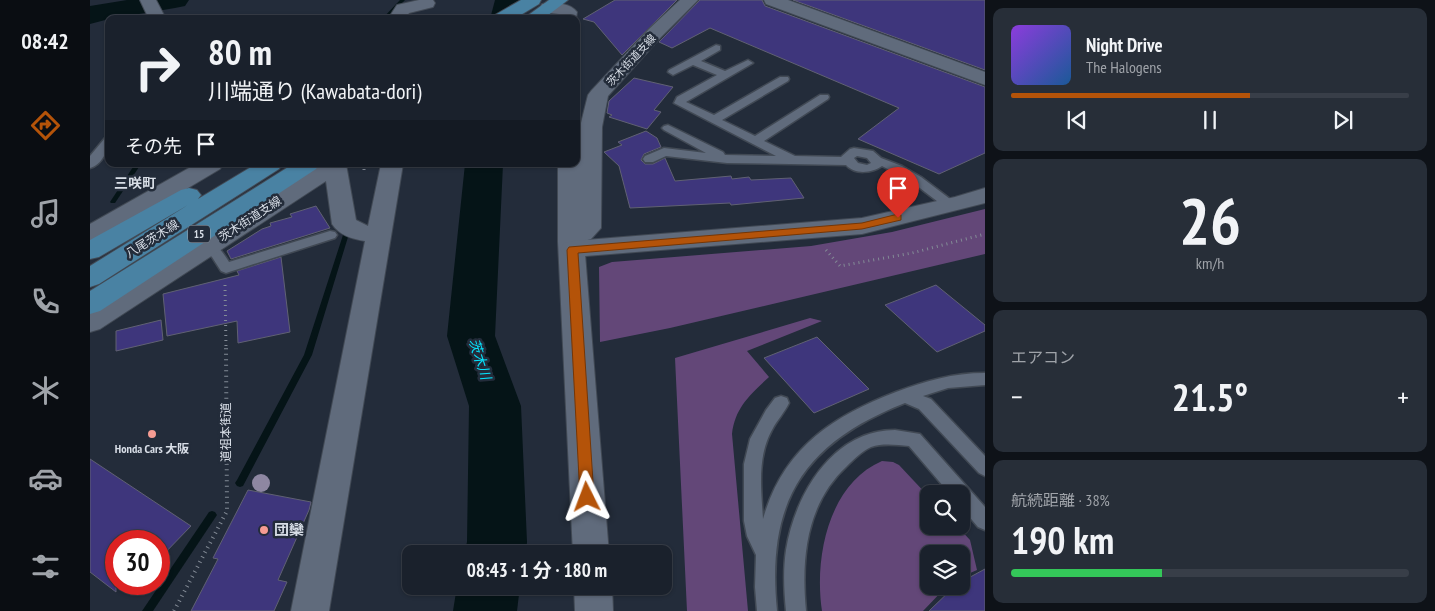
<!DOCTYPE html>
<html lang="ja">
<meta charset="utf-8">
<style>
:root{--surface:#1a212c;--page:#272e38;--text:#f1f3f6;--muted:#9fa3a9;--line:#383e48;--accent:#b45309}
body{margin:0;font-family:"PT Sans Narrow","Noto Sans JP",sans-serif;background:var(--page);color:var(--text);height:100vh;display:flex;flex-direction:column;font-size:19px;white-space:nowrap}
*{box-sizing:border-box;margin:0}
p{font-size:16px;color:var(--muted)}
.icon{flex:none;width:28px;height:28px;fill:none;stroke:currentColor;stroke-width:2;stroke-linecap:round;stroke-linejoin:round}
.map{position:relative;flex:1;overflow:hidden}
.side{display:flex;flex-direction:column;gap:8px;padding:8px;background:#0e1218;width:450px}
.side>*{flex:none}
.hud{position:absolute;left:15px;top:15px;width:475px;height:152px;border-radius:10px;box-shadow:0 1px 4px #0004,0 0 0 1px var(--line);background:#1a212c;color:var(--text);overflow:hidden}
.tools{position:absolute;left:830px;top:485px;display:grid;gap:10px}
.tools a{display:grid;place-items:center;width:50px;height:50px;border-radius:10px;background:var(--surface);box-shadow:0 1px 4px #0004,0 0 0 1px var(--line);font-size:25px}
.speed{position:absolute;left:15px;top:530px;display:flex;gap:10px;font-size:25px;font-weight:700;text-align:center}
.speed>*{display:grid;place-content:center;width:65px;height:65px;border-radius:50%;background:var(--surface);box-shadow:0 1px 4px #0004,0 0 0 1px var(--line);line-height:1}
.speed .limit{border:8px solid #d22;background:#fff;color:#111}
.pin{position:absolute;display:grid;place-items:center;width:42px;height:42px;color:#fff;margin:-51px -21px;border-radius:50% 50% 50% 0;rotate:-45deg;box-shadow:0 0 5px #0007}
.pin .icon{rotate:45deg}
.me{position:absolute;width:55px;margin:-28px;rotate:357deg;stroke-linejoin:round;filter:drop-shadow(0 0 4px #0008)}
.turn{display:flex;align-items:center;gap:18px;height:105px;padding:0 20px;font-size:22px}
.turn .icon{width:65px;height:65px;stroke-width:2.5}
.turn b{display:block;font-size:35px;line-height:42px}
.then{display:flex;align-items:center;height:48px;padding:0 20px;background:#0003;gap:10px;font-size:19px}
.big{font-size:38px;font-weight:700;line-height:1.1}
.side .tile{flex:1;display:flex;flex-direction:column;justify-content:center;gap:8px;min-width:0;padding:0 18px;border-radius:10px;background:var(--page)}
.side .dial{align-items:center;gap:0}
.dial b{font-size:65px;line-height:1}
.song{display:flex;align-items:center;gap:15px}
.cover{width:60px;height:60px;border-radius:8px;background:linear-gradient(135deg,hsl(270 70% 55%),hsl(210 70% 35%))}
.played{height:5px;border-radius:2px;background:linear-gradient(90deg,var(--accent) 60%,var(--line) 60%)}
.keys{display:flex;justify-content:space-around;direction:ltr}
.heat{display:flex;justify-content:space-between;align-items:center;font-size:28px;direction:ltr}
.charge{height:8px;border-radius:4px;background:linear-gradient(90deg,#34c759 38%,var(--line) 0)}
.trip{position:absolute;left:312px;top:545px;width:270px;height:50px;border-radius:10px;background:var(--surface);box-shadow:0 1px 4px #0004,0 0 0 1px var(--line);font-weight:700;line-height:50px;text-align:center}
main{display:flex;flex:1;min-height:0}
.menu{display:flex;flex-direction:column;width:90px;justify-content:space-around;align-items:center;background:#0a0d12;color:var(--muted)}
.menu .icon{width:35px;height:35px}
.menu .selected{color:var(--accent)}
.menu b{font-size:22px;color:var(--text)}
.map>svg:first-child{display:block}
.green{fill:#634778}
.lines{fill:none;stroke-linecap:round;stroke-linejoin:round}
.stream{fill:#051417;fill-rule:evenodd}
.river{fill:#051417;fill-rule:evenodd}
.building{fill:#3e367c;stroke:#606173}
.lane-casing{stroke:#414954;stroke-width:3}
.street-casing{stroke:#414954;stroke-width:2}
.secondary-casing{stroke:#414954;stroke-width:2}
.primary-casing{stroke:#414954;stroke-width:2}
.path-far1{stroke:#838b96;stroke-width:3;stroke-dasharray:1 4;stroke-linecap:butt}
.path{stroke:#838b96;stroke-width:4;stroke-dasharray:1 4.5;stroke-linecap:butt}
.lane{fill:#606b7c;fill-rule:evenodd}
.street{fill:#606b7c;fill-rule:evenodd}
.secondary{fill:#606b7c;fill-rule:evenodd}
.primary{fill:#4982a3;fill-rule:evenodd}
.tree{fill:#8e87a2}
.route{fill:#b45309;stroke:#753606}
.poi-dot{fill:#f59c93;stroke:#232c3a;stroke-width:2}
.labels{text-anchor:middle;stroke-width:5;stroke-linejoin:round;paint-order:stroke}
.far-street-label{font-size:11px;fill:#d8dee7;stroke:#232c3a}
.shield{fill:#232c3a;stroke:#a2a9b3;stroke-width:1}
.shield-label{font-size:11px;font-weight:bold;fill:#d8dee7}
.street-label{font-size:12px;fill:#d8dee7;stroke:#232c3a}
.poi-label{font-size:12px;font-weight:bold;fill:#d8dee7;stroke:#232c3a}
.neighbourhood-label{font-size:14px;font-weight:bold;fill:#d8dee7;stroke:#232c3a}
.water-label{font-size:14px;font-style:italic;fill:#06e2fb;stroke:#232c3a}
.near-poi-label{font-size:15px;font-weight:bold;fill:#d8dee7;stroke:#232c3a;text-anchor:start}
</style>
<main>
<nav class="menu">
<b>08:42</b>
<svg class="icon selected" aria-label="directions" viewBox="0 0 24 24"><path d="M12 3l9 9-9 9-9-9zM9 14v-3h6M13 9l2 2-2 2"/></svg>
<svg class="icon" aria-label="music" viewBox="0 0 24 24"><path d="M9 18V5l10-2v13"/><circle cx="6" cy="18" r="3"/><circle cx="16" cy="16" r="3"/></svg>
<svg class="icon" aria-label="phone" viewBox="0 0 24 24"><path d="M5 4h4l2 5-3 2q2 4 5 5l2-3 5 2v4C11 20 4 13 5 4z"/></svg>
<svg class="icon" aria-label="climate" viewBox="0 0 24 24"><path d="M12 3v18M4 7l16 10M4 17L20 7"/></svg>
<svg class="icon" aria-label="car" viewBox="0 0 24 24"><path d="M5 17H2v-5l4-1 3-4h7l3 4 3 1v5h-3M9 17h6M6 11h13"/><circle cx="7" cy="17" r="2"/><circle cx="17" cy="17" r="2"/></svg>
<svg class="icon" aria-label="filters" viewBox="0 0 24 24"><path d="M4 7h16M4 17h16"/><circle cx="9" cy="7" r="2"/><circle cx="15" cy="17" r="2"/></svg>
</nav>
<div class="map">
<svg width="895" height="611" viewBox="0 0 895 611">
<rect width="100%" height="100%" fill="#232c3a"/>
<g class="green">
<path d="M895,209V254L580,328L510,342L509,267L522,262L721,246L802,232Z"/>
<path d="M720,318L732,321L657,351L679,377C661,394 645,407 642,434L658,611H597L585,358Z"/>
<path d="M792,461L803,462L809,465L839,497V526H867L880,540L887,570L871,577V554H839V586H857L833,611H732C724,559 738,484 792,461Z"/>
</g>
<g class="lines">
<g class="stream">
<path d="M310,0H315L297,19H292Z"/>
<path d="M18,10H22L25,19H21Z"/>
<path d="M45,164H51L25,203H21L20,202Z"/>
<path d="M253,235H255L258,237L222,355L153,486L150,487L147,486L145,483L147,480L214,355Z"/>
<path d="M122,511L125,512L127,515L63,611H52L119,512Z"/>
</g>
<g class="river">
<path d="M37,0H99L95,6L85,8L19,19L0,24V6Z"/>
<path d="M405,0H433L429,19H400Z"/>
<path d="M375,164H413L405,336L431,406L437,542L436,554H374L377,542L379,406L357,336Z"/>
<path d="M367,586H430L427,611H363Z"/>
</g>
</g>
<g class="building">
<path d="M525,0H587L532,55L504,22L493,19Z"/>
<path d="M610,0H672L675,6L895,87V153L849,174L768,139L809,108L620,28L582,48L569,42Z"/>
<path d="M703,0H895V70Z"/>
<path d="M544,78L583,87L564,110L571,112L557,129L519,117L522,115L517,113L519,101Z"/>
<path d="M556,131L567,138L571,147L554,154L551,160L555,164H563L575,158L585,181L641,176L642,179L659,177L661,180L701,178L714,198L641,205L640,203L540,208L529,166L514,152L532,145L528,142Z"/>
<path d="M226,206L240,228L141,259L137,251L172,229L181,226L180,223L202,217L200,214Z"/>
<path d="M191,257L200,332L148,343L147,321L77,336L73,294L149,275L147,271Z"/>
<path d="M846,285L895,325V331L847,352L795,305Z"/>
<path d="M71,320L73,340L26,351V331Z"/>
<path d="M727,337L779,389L724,413L674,358Z"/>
<path d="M0,459L101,526L69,559V541H26V592L0,572Z"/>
<path d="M158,490L221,502L219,510L188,580L197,582L184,611H101L128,559L123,558Z"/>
<path d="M895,569V611H839L865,586H871V582Z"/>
</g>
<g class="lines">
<defs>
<g id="lane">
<path d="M626,45L630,46V50L611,61L635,71L658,60L663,63L596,102L624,115L690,77H698L699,79L698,81L632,120L665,136L730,95H738L739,97L738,99L674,141L705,156L751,157L760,149L764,148L783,151L791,158L812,166L831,177L868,205L861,209L856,208L822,182L792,166C782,173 765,175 756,165L637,163L576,156L563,162H555L553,159L555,156L574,148L616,153L574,130L572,128L574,126L578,125L633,152L635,155L686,156L584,103L587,97L627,75L603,65L583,75L578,72L579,70ZM767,156L777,158L781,163L777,165L768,163L764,158Z"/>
<path d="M15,138H19C19,149 12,165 0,168V156Z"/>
<path d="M240,231L245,232L247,235L245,238L136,273L131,271L122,257L111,247L113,244C126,240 133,253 139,262Z"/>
<path d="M895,373V385L858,388L833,396L841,399L895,456V476L889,473L829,409L815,403C713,443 676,502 687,611H667L665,587L666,555L657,536L654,521V464L660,439L676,410L685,398L691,396L697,398L699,403C695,412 687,420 682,430C667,457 671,489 673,519C693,449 741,417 806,392C835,381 863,373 895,373Z"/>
<path d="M805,430L830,434L895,507V530L888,527L871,507V494H860L819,446C807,445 793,443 781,447C772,451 764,459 757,466C716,504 711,558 716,611H696C694,591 693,570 696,550C705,494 743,430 805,430Z"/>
</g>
<g id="street">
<path d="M50,0H66L76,19H59Z"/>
<path d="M329,0H343L345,3L343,7L319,13L315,19H298L307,5Z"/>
<path d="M590,0H608L571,37L518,96L512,127L511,228L501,239L494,241L519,554H483L468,242V164H486V159L489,162L490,127L498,95L501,91L559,29Z"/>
<path d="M674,0H698L895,72V85L676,4Z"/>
<path d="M458,3C468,3 480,3 487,12L486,19H468L469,14L452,12L450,8L452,4Z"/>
<path d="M106,164H133L130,169L9,241L0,243V224Z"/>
<path d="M231,164H256L266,220L278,226L291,164H313L239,611H201L275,241C262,239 249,235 242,224L236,181L10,329L0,332V309Z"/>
<path d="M484,586H522L523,611H485Z"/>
</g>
<path id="secondary" d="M895,188V203L772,234L483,257L474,255L470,249L474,243L483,241L772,218L865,197Z"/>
<g id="primary">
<path d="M431,0H451L449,4L424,19H403L405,15Z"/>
<path d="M459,0H478L453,19H433Z"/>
<path d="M166,164H192L189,169L9,284L0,287V266L98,205L9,257L0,259V240L91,190L99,188L107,190L111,195L108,199Z"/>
<path d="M203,164H229L226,169L10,311L0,314V291Z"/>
</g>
</defs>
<use href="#lane" class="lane-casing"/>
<use href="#street" class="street-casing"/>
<use href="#secondary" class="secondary-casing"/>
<use href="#primary" class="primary-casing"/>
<g class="path-far1">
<path d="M274,164V173"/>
<path d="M736,250L750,266L822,253L895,234"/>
<path d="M135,285L136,349"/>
</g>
<path class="path" d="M84,611L137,511L136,348"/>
<use href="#lane" class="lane"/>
<use href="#street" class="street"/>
<use href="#secondary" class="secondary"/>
<use href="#primary" class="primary"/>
</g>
<circle class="tree" cx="171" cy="483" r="9"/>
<path class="route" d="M808,214L811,215V220L772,229L488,253L504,497L502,501L497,503L492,501L490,497L477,250L479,247L772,223Z"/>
<g class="poi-dot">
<circle cx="62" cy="434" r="5"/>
<circle cx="174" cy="530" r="5"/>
</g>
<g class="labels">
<g class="far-street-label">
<text transform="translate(541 60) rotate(-47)" y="4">茨木街道支線</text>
</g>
<rect class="shield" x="98" y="225.5" width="22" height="17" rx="4"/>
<g class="shield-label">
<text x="109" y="238">15</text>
</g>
<g class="street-label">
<text transform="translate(160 219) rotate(-33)" y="4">茨木街道支線</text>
<text transform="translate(62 239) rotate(-32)" y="4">八尾茨木線</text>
<text transform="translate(136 432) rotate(-90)" y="4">道祖本街道</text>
</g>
<g class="poi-label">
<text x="62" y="453">Honda Cars 大阪</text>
</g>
<g class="neighbourhood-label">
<text x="45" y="188">三咲町</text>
</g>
<g class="water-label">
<text transform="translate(390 359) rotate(72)" y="5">茨木川</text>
</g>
<g class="near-poi-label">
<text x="184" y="535">団欒</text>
</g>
</g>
</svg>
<div class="tools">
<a><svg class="icon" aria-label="search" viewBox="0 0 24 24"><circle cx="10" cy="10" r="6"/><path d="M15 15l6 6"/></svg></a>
<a><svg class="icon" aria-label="layers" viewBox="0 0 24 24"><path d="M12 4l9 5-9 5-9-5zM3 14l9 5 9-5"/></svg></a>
</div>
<div class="speed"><div class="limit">30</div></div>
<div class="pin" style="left:808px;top:218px;background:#d93025"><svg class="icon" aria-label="arrive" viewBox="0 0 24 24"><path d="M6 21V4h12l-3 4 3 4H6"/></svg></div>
<svg class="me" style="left:497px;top:497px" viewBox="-20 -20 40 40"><path d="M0-17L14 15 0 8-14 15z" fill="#b45309" stroke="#fff" stroke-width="4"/></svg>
<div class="trip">08:43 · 1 分 · 180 m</div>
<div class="hud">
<div class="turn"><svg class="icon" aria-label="right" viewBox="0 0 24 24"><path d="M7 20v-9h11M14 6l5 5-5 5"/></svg><div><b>80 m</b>川端通り (Kawabata-dori)</div></div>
<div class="then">その先<svg class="icon" aria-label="arrive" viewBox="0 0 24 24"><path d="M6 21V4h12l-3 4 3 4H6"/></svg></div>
</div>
</div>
<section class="side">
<div class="tile">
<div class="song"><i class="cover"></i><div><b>Night Drive</b><p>The Halogens</p></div></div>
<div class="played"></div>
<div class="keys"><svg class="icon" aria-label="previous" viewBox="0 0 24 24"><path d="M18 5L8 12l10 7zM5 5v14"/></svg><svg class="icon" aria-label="pause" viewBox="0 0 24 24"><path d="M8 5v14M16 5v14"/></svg><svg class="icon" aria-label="next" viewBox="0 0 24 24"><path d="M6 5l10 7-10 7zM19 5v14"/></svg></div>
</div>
<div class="tile dial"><b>26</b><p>km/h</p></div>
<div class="tile"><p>エアコン</p>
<div class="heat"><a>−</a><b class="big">21.5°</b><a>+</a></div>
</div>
<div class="tile"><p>航続距離 · 38%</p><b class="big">190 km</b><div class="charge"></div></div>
</section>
</main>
